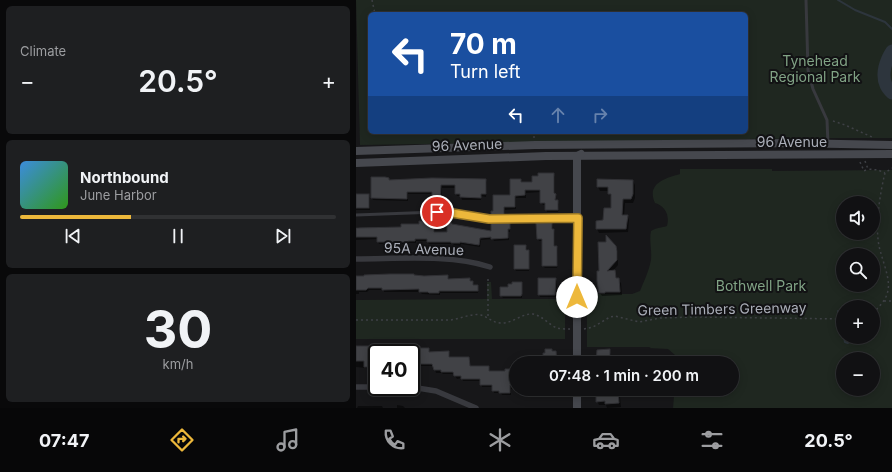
<!DOCTYPE html>
<meta charset="utf-8">
<style>
:root{--surface:#111113;--page:#1e1f21;--text:#f1f3f6;--muted:#9c9da0;--line:#303133;--accent:#edb83b}
body{margin:0;font-family:Inter,sans-serif;background:var(--page);color:var(--text);height:100vh;display:flex;flex-direction:column;font-size:15px;white-space:nowrap}
*{box-sizing:border-box;margin:0}
p{font-size:13px;color:var(--muted)}
.icon{flex:none;width:22px;height:22px;fill:none;stroke:currentColor;stroke-width:2;stroke-linecap:round;stroke-linejoin:round}
.map{position:relative;flex:1;overflow:hidden}
.side{display:flex;flex-direction:column;gap:6px;padding:6px;background:#09090a;width:356px}
.side>*{flex:none}
.hud{position:absolute;left:12px;top:12px;width:380px;height:122px;border-radius:6px;box-shadow:0 2px 10px #0003,0 0 0 1px var(--line);background:#1a4fa0;color:#fff;overflow:hidden}
.buttons{position:absolute;left:480px;top:196px;display:grid;gap:8px}
.buttons a{display:grid;place-items:center;width:44px;height:44px;border-radius:50%;background:var(--surface);box-shadow:0 2px 10px #0003,0 0 0 1px var(--line);font-size:20px}
.speed{position:absolute;left:12px;top:344px;display:flex;gap:8px;font-size:20px;font-weight:700;text-align:center}
.speed>*{display:grid;place-content:center;width:52px;height:52px;border-radius:50%;background:var(--surface);box-shadow:0 2px 10px #0003,0 0 0 1px var(--line);line-height:1}
.speed .limit{border:2px solid #111;border-radius:6px;background:#fff;color:#111}
.pin{position:absolute;display:grid;place-items:center;width:34px;height:34px;color:#fff;margin:-17px;border:2px solid #fff;border-radius:50%;box-shadow:0 1px 4px #0007}
.me{position:absolute;width:44px;margin:-22px;rotate:0deg;stroke-linejoin:round;filter:drop-shadow(0 0 3px #0008)}
.turn{display:flex;align-items:center;gap:14px;height:84px;padding:0 16px;font-size:18px}
.turn .icon{width:52px;height:52px;stroke-width:2.5}
.turn b{display:block;font-size:28px;line-height:34px}
.lanes{display:flex;align-items:center;height:38px;padding:0 16px;background:#0003;justify-content:center;gap:20px;direction:ltr}
.lanes .off{opacity:.35}
.big{font-size:30px;font-weight:600;line-height:1.1}
.side .tile{flex:1;display:flex;flex-direction:column;justify-content:center;gap:6px;min-width:0;padding:0 14px;border-radius:6px;background:var(--page)}
.side .dial{align-items:center;gap:0}
.dial b{font-size:52px;line-height:1}
.song{display:flex;align-items:center;gap:12px}
.cover{width:48px;height:48px;border-radius:6px;background:linear-gradient(135deg,hsl(210 70% 55%),hsl(110 70% 35%))}
.played{height:4px;border-radius:2px;background:linear-gradient(90deg,var(--accent) 35%,var(--line) 35%)}
.keys{display:flex;justify-content:space-around;direction:ltr}
.heat{display:flex;justify-content:space-between;align-items:center;font-size:22px;direction:ltr}
.trip{position:absolute;left:153px;top:356px;width:230px;height:40px;border-radius:20px;background:var(--surface);box-shadow:0 2px 10px #0003,0 0 0 1px var(--line);font-weight:600;line-height:40px;text-align:center}
.menu{display:flex;height:64px;justify-content:space-around;align-items:center;background:#070708;color:var(--muted)}
.menu .icon{width:28px;height:28px}
.menu .active{color:var(--accent)}
.menu b{font-size:18px;color:var(--text)}
main{display:flex;flex:1;min-height:0}
.map>svg:first-child{display:block}
.green{fill:#1f2720;fill-rule:evenodd}
.shadow{fill:#0007}
.lines{fill:none;stroke-linecap:round;stroke-linejoin:round}
.stream{stroke:#2d353d;stroke-width:2}
.river{stroke:#2d353d;stroke-width:13}
.building{fill:#414246;stroke:#313135}
.path{stroke:#3e4045;stroke-width:1.5;stroke-dasharray:2 3;stroke-linecap:butt}
.lane{stroke:#38393e;stroke-width:3}
.street{stroke:#38393e;stroke-width:5.5}
.secondary{stroke:#46484e;stroke-width:8}
.route-casing{stroke:#9a7826;stroke-width:10}
.route{stroke:#edb83b;stroke-width:7}
.labels{text-anchor:middle;stroke-width:4;stroke-linejoin:round;paint-order:stroke}
.park-label{font-size:14px;fill:#81a385;stroke:#121214}
.street-label{font-size:14px;fill:#aaaeb8;stroke:#121214}
</style>
<main>
<section class="side">
<div class="tile"><p>Climate</p>
<div class="heat"><a>−</a><b class="big">20.5°</b><a>+</a></div>
</div>
<div class="tile">
<div class="song"><i class="cover"></i><div><b>Northbound</b><p>June Harbor</p></div></div>
<div class="played"></div>
<div class="keys"><svg class="icon" aria-label="previous" viewBox="0 0 24 24"><path d="M18 5L8 12l10 7zM5 5v14"/></svg><svg class="icon" aria-label="pause" viewBox="0 0 24 24"><path d="M8 5v14M16 5v14"/></svg><svg class="icon" aria-label="next" viewBox="0 0 24 24"><path d="M6 5l10 7-10 7zM19 5v14"/></svg></div>
</div>
<div class="tile dial"><b>30</b><p>km/h</p></div>
</section>
<div class="map">
<svg width="536" height="408" viewBox="0 0 536 408">
<rect width="100%" height="100%" fill="#171719"/>
<g class="green">
<path d="M0,0H536V138H465L4,145ZM14,14H390V132H14Z"/>
<path d="M324,169H416V171L536,170V408H317L318,396L312,389H376V363H320L319,355L312,349L293,348L295,347H231V294H276L284,291C288,281 293,271 295,260C296,250 293,241 295,231C302,227 305,228 311,226C314,215 309,206 299,203C290,183 310,178 324,174ZM487,203H517V233H487ZM487,255H517V285H487ZM487,307H517V337H487ZM487,359H517V389H487Z"/>
<path d="M131,282H135L136,299H209V339H0V300L131,299Z"/>
</g>
<g class="shadow">
<path d="M197,174L199,177V195L200,201L203,204L202,212H191L190,205H187L185,202V192L170,193V198H160V209L149,210L148,218H138L136,216L155,196L165,180L166,183H177Z"/>
<path d="M129,180L131,182L130,197L125,196V200H106L105,196H101L100,194V188H86L85,206H78L77,204V194H52V201L17,200L16,198L33,181Z"/>
<path d="M277,181L279,185V198L277,203H269L268,216H271L273,220L272,232L243,233L241,229L256,209L255,197L253,191H244L242,187Z"/>
<path d="M12,195L14,198V210H0V196Z"/>
<path d="M69,222L71,224H78L79,227V233H92L95,225L136,232L153,224L154,232H152L153,240L138,241L137,239L125,240L124,247L105,244V246L98,245L97,244H73L71,241H60V243H53V244H23L22,239L0,240V227H3L4,229L46,228L64,225Z"/>
<path d="M196,224L199,233V247H201L202,250L201,268H189L187,266V241H183L182,238Z"/>
<path d="M170,246L173,253V271H160L159,269Z"/>
<path d="M260,247L262,251V265L256,272H259L261,279L265,283L266,295L246,296L243,292L244,272Z"/>
<path d="M92,276L93,280L117,282L118,286H121L122,289V293H84V295L66,294L64,292H28V290H13L11,292H3V294H0V277Z"/>
<path d="M199,279L201,281L200,297H184L183,294Z"/>
<path d="M165,283L166,286V298H147L145,295L152,288Z"/>
<path d="M0,347L72,349L73,353L93,352L94,358H113L114,360V367H132L133,372H150L157,370L158,366H160V389H202L201,397H189L187,390L155,389V395H146L145,393H138L137,387H126L125,381H107L106,378L101,379L98,374H87L86,373H80L78,366H63V369L55,368V353H21V369L0,367Z"/>
<path d="M253,350L258,363H241Z"/>
<path d="M247,389H268L269,397H264L265,407L251,408L250,405H243L241,401Z"/>
<path d="M41,405L47,406L49,408H41Z"/>
<path d="M2,406H26L27,408H1Z"/>
</g>
<g class="lines">
<g class="stream">
<path d="M482,0L499,10L529,22L536,29"/>
<path d="M482,311L483,316"/>
<path d="M485,324L487,332"/>
<path d="M488,337L489,342L492,343"/>
</g>
<path class="river" d="M536,51C530,60 525,74 530,85C531,88 534,91 536,93"/>
</g>
<g class="building">
<path d="M182,173H198V193L200,194L199,200H202V210H189V203H184V190H169V195L159,196V207H148V216H135V211H137V195H154V179H165V182H176V176H182Z"/>
<path d="M15,177H29L33,178V180L76,178L130,179V194H125V198L104,197V194H99V185H85L84,204H76V192H51V199L15,198Z"/>
<path d="M241,179L277,180V194L275,199H267L266,215H272L270,229H240V221L247,220L248,208H255V194H252V187H241Z"/>
<rect x="0" y="194" width="13" height="14"/>
<path d="M91,217L96,224L135,231V222H151L152,223H154V229H152V238L135,239V237L124,238L123,245L104,242V243H95V242H71V239H59V241H52V242H21V237H0V228L45,227V224H63V221H70V224H78V232H91Z"/>
<path d="M180,223H196V229H198V246H201V266H186V239H181Z"/>
<path d="M250,235L260,246L261,251V260L251,271L259,270L260,278H263L264,291V292H249V293H243L241,281V271H243L242,242H250Z"/>
<path d="M158,245H170V250H173V269H158Z"/>
<path d="M34,274H58V275L68,276L92,275V279L114,278V281H117V285H122V291H83V293H73L72,292H63V289L26,290V288H12L10,290H0V276H8V275Z"/>
<path d="M182,278H200L199,295H182Z"/>
<path d="M156,282H166V294L165,296H144V287H152V284H156Z"/>
<path d="M0,346H64V348H73V352L93,351V357H113L114,366H133V371H149V369H160V385H154V393H143V391H136V385H124V379H105V376H98L97,372H85V370H78L76,364H62V367H55V353H21V367H8V361H0Z"/>
<path d="M189,349H196V351H200L201,363H187V353H189Z"/>
<path d="M254,349V356H256L257,363H240L241,350Z"/>
<rect x="186" y="389" width="14" height="6"/>
<path d="M243,389H262L263,403L249,404V401L240,402V393H243Z"/>
</g>
<g class="lines">
<g class="path">
<path d="M16,0L19,14"/>
<path d="M477,121L489,125L516,137"/>
<path d="M177,137H179V132"/>
<path d="M509,161L512,169L522,170L529,173"/>
<path d="M504,162L508,171L512,169"/>
<path d="M132,279V319"/>
<path d="M528,301H536"/>
<path d="M517,313C523,307 531,299 532,290C535,277 523,254 522,239C520,220 524,195 528,177L529,173L536,168"/>
<path d="M0,320H94C104,319 115,313 125,315C132,317 137,323 145,323C156,324 166,313 177,314C187,316 193,325 201,328C205,329 210,329 214,329"/>
<path d="M228,329L237,327L254,317L259,316L283,322L304,318L338,317L487,319"/>
</g>
<g class="lane">
<path d="M450,0L452,70L457,89L471,120L472,144"/>
<path d="M0,215L81,212L133,219L220,218"/>
</g>
<g class="street">
<path d="M0,259C43,259 93,254 134,267"/>
<path d="M0,387H25"/>
<path d="M55,387L80,391L120,408"/>
</g>
<g class="secondary">
<path d="M0,151L179,145L434,143L536,145"/>
<path d="M0,163L190,156L536,154"/>
<path d="M221,363V156L225,154"/>
<path d="M221,408V389"/>
</g>
</g>
<g class="lines">
<defs>
<path id="route" d="M81,212L96,213L133,219L222,218L221,297"/>
</defs>
<use href="#route" class="route-casing"/>
<use href="#route" class="route"/>
</g>
<g class="labels">
<g class="park-label">
<text x="459" y="66">Tynehead<tspan x="459" dy="16">Regional Park</tspan></text>
<text x="405" y="291">Bothwell Park</text>
</g>
<g class="street-label">
<text x="436" y="147">96 Avenue</text>
<text transform="translate(111 145) rotate(-2)" y="5">96 Avenue</text>
<text transform="translate(68 249) rotate(2)" y="5">95A Avenue</text>
<text transform="translate(366 309) rotate(-1)" y="5">Green Timbers Greenway</text>
</g>
</g>
</svg>
<div class="buttons">
<a><svg class="icon" aria-label="sound" viewBox="0 0 24 24"><path d="M4 9h4l5-4v14l-5-4H4zM17 9q2 3 0 6"/></svg></a>
<a><svg class="icon" aria-label="search" viewBox="0 0 24 24"><circle cx="10" cy="10" r="6"/><path d="M15 15l6 6"/></svg></a>
<a>+</a>
<a>−</a>
</div>
<div class="speed"><div class="limit">40</div></div>
<div class="pin" style="left:81px;top:212px;background:#d93025"><svg class="icon" aria-label="arrive" viewBox="0 0 24 24"><path d="M6 21V4h12l-3 4 3 4H6"/></svg></div>
<svg class="me" style="left:221px;top:297px" viewBox="-20 -20 40 40"><circle r="19" fill="#fff"/><path d="M0-13L10 11 0 6-10 11z" fill="#edb83b"/></svg>
<div class="trip">07:48 · 1 min · 200 m</div>
<div class="hud">
<div class="turn"><svg class="icon" aria-label="left" viewBox="0 0 24 24"><path d="M17 20v-9H6M10 6l-5 5 5 5"/></svg><div><b>70 m</b>Turn left</div></div>
<div class="lanes"><svg class="icon" aria-label="left" viewBox="0 0 24 24"><path d="M17 20v-9H6M10 6l-5 5 5 5"/></svg><svg class="icon off" aria-label="ahead" viewBox="0 0 24 24"><path d="M12 20V5M6 11l6-6 6 6"/></svg><svg class="icon off" aria-label="right" viewBox="0 0 24 24"><path d="M7 20v-9h11M14 6l5 5-5 5"/></svg></div>
</div>
</div>
</main>
<nav class="menu">
<b>07:47</b>
<svg class="icon active" aria-label="directions" viewBox="0 0 24 24"><path d="M12 3l9 9-9 9-9-9zM9 14v-3h6M13 9l2 2-2 2"/></svg>
<svg class="icon" aria-label="music" viewBox="0 0 24 24"><path d="M9 18V5l10-2v13"/><circle cx="6" cy="18" r="3"/><circle cx="16" cy="16" r="3"/></svg>
<svg class="icon" aria-label="phone" viewBox="0 0 24 24"><path d="M5 4h4l2 5-3 2q2 4 5 5l2-3 5 2v4C11 20 4 13 5 4z"/></svg>
<svg class="icon" aria-label="climate" viewBox="0 0 24 24"><path d="M12 3v18M4 7l16 10M4 17L20 7"/></svg>
<svg class="icon" aria-label="car" viewBox="0 0 24 24"><path d="M5 17H2v-5l4-1 3-4h7l3 4 3 1v5h-3M9 17h6M6 11h13"/><circle cx="7" cy="17" r="2"/><circle cx="17" cy="17" r="2"/></svg>
<svg class="icon" aria-label="filters" viewBox="0 0 24 24"><path d="M4 7h16M4 17h16"/><circle cx="9" cy="7" r="2"/><circle cx="15" cy="17" r="2"/></svg>
<b>20.5°</b>
</nav>
